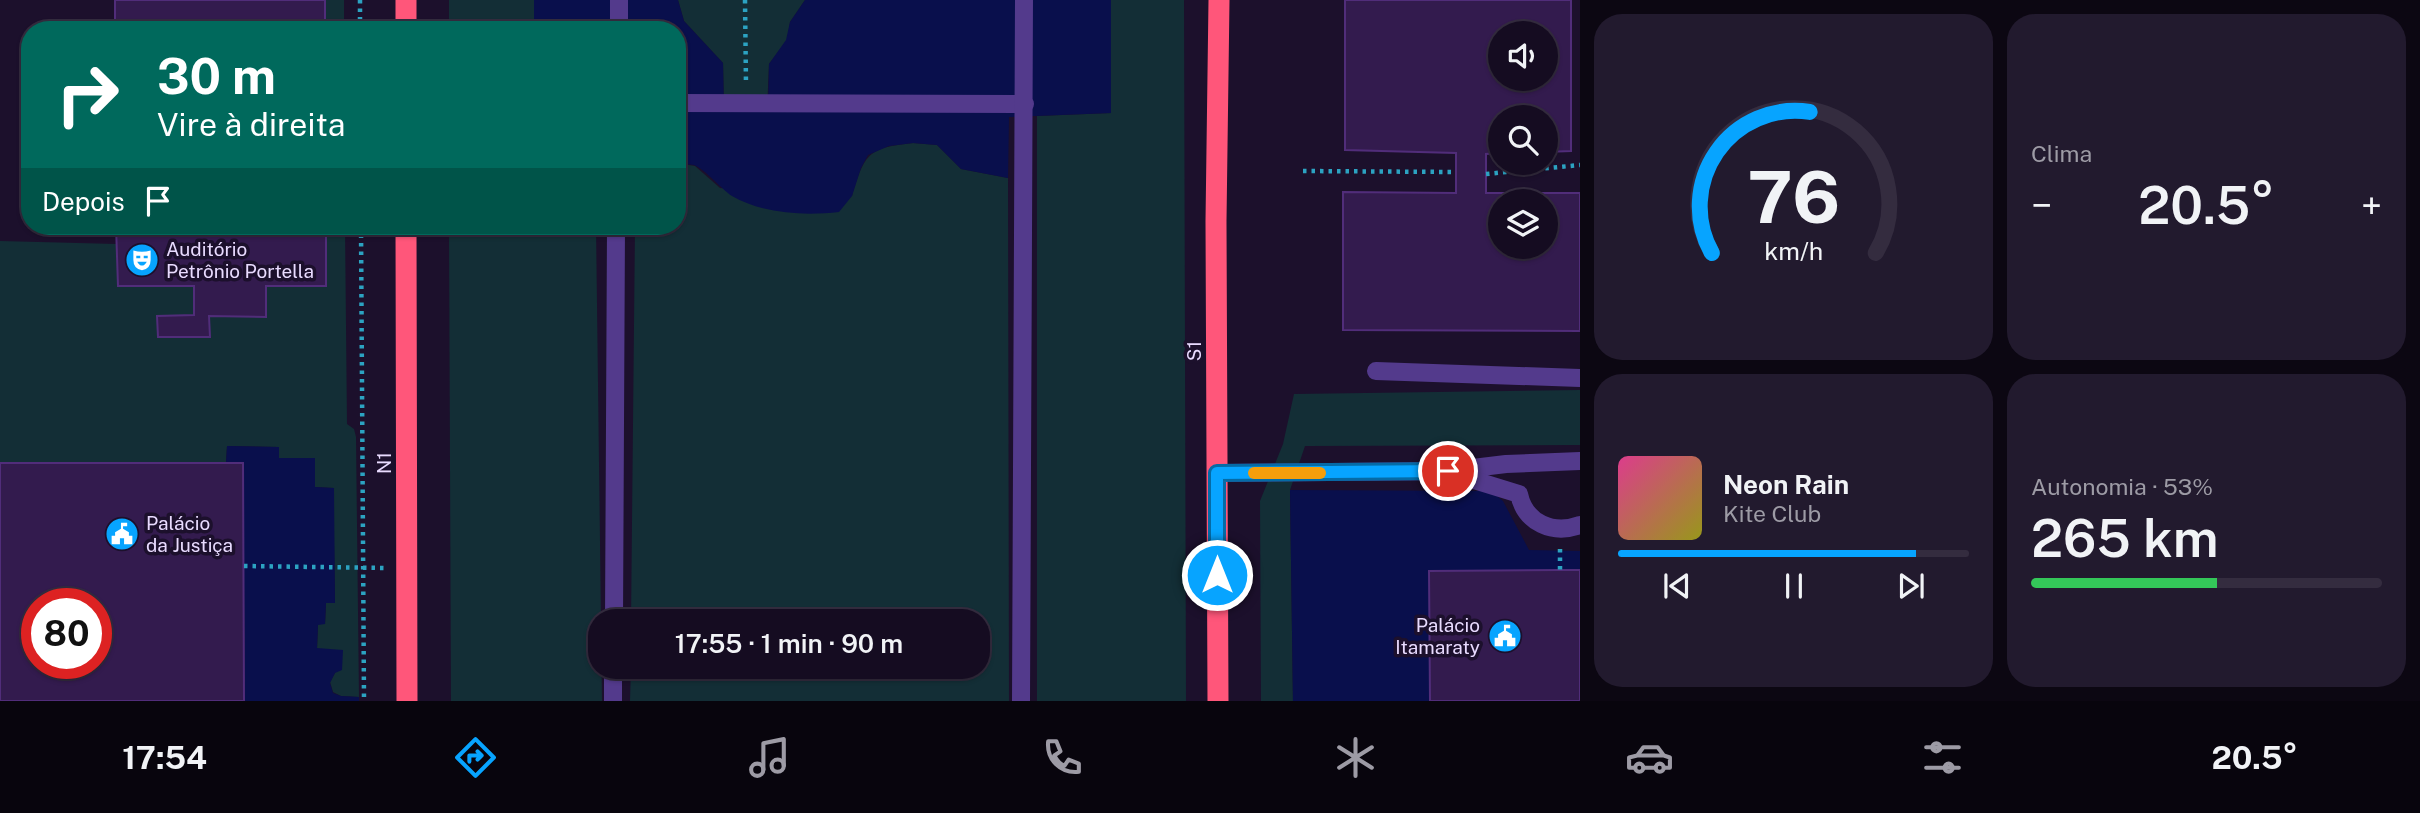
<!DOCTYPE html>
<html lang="pt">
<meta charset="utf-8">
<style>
:root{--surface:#150c21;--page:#221a2e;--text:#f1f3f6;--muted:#9d9ba5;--line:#342c3f;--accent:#07a4ff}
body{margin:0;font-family:"Public Sans",sans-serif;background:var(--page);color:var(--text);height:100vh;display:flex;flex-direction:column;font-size:26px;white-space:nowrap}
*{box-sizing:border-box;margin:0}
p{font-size:23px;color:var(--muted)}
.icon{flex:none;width:38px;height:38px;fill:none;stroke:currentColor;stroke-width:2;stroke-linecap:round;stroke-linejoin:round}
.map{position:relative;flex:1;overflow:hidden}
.details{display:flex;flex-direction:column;gap:14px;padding:14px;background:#0c0712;width:840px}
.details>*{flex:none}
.banner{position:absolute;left:21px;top:21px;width:665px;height:214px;border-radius:28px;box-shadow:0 2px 5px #0004,0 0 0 2px var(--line);background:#00695c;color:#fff;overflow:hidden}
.controls{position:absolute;left:1488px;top:21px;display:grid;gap:14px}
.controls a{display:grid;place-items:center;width:70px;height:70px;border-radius:50%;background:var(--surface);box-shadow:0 2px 5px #0004,0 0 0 2px var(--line);font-size:35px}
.speed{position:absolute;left:21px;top:588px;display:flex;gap:14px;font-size:35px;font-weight:700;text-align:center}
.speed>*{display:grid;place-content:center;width:91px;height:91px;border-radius:50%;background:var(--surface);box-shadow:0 2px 5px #0004,0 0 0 2px var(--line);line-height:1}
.speed .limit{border:10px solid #d22;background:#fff;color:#111}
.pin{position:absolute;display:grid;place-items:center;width:60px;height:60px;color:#fff;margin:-30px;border:4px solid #fff;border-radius:50%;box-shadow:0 2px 7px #0007}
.me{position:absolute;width:77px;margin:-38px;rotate:0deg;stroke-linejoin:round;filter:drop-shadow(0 0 5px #0008)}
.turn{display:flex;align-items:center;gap:24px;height:147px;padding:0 21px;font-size:32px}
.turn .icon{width:91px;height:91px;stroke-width:2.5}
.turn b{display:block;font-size:49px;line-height:60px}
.then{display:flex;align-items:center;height:66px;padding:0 21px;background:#0003;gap:14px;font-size:26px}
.big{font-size:52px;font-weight:600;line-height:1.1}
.details .tile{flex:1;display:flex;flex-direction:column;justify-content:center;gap:10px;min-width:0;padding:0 24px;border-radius:28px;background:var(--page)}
.details .dial{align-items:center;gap:0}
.dial svg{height:182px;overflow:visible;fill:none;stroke:var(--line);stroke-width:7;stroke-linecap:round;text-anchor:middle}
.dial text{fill:var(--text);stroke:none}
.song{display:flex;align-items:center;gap:21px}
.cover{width:84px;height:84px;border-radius:10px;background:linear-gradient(135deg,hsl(330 70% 55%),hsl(60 70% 35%))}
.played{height:7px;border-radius:4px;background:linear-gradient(90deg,var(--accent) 85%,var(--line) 85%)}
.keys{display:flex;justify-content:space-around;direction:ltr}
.heat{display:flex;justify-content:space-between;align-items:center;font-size:38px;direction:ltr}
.charge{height:10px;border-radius:5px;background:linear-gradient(90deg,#34c759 53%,var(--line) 0)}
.details .tiles{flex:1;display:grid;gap:14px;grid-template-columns:repeat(2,1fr)}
.trip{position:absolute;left:588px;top:609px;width:402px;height:70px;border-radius:28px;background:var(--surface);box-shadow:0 2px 5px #0004,0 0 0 2px var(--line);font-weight:600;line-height:70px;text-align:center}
.tabs{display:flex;height:112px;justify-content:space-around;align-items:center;background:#08050d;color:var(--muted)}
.tabs .icon{width:49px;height:49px}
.tabs .active{color:var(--accent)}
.tabs b{font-size:32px;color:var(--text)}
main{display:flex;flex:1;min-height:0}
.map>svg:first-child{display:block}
.green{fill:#132e36}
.water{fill:#090f4c}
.building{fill:#331b4e;stroke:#512d7a;stroke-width:2;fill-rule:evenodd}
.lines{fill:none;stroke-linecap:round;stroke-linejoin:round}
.path{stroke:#2ca3c2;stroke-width:4.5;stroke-dasharray:3.5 5;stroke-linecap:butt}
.minor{stroke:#533a8c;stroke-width:18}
.highway{stroke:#ff567a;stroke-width:21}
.route-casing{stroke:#056ba6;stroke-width:18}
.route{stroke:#07a4ff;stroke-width:12}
.slow{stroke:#f59e0b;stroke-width:12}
.labels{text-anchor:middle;stroke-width:7;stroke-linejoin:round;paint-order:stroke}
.poi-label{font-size:19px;fill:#e9dbff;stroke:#1c102c;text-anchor:start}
.street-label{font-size:19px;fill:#e9dbff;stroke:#1c102c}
</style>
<main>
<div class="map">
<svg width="1580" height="701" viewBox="0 0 1580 701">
<rect width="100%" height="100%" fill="#1c102c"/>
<g class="green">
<rect x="325" y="0" width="19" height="30"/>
<rect x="449" y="0" width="85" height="30"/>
<path d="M678,0H805L790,22L787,40L769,64L767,111H724L723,63L684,21Z"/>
<path d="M1111,0H1184L1186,701H1037V116L1111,113Z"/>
<path d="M913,143L937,145L961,169L1008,178L1009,701H630L631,667H978V621H631L635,226H677V163L695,166L720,188L852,196C865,153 868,148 913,143Z"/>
<path d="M326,226H345L347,424L354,429L356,437L359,697L341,696L333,692L330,682L335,673L317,649L318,624H325L326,603L335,602L333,488L315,487L279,458L278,447L227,446L226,463H0V241L116,244L118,286H194V315L158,316V337H209V316H266V286H326Z"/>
<path d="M449,226H596L602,701H451Z"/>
<path d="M1580,390V445L1305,446L1290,490L1293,701H1261L1260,501L1283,444L1294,394Z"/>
</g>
<g class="water">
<path d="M534,0H678L684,21L723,63L724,111H768L769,64L786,40L790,22L805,0H1111V113L1009,117L1008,178L961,169L937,145L913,143L889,146L868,155L861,168L852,196L839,212C805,216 763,214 732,196C720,188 705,169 694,165C689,164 682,164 677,163V30H534Z"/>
<path d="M227,446L279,447V458H315V487L334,488L335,603H326L325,624L318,625L317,648L343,650L342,670L335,673L330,683L333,693L341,696L359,697V701H245L243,464L226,463Z"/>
<path d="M1290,490L1491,491L1503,501L1529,550L1580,551V570L1429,571L1430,701H1293Z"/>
</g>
<g class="building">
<rect x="115" y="0" width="210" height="30"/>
<path d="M1345,0H1571V151L1545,152V117H1500V153L1486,154V193H1580V331L1343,330V192L1456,193V153L1345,150ZM1500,33H1545V79H1500ZM1500,201H1545V247H1500Z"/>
<path d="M116,226H326V286H266V317L209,316L210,337H158L157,316L194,315V286H118Z"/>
<path d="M0,463H243L244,701H0ZM37,604H96V663H37Z"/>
<path d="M1560,570H1580V701H1430L1429,571Z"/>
</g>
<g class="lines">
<g class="path">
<path d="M360,0V30"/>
<path d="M745,0L746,85"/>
<path d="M1303,171L1455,172"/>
<path d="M1486,174L1580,165"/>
<path d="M361,226L364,701"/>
<path d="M1560,549V570"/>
<path d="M244,566L387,568"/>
</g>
<g class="minor">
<path d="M619,0V30"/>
<path d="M677,103L1025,104"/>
<path d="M1376,371L1580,378"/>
<path d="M1217,473L1448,471L1506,464L1580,461"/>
<path d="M1451,473L1519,494C1525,523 1553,535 1580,525"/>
<path d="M614,621L616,226"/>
<path d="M613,701V667"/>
<path d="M1021,701L1024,0"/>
</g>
<g class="highway">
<path d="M406,0V30"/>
<path d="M406,226L407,701"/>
<path d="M1218,701L1216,221L1219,0"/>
</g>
</g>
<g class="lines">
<defs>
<path id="route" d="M1217,575V473L1448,471"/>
</defs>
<use href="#route" class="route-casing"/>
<use href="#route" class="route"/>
<path class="slow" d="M1254,473H1320"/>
</g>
<defs>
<symbol id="theatre-disc" viewBox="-11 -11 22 22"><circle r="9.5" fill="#07a4ff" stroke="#1c102c"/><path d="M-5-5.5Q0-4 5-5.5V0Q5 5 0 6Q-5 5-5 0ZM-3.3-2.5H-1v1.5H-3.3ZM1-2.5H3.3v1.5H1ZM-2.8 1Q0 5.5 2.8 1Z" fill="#fff"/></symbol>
<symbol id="civic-disc" viewBox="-11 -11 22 22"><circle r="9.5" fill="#07a4ff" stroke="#1c102c"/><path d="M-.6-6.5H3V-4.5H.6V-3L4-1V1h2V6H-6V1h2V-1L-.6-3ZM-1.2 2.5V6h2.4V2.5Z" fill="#fff"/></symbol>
</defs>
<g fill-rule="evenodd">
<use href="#theatre-disc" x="123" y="241" width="38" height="38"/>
<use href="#civic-disc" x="103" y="515" width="38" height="38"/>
<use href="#civic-disc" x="1486" y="617" width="38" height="38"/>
</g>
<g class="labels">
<g class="poi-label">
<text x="166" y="256">Auditório<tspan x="166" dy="22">Petrônio Portella</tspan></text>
<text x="146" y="530">Palácio<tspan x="146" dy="22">da Justiça</tspan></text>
<text x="1480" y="632" text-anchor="end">Palácio<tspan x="1480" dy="22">Itamaraty</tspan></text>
</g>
<g class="street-label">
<text transform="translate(1194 351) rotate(-90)" y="7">S1</text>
<text transform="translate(384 463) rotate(-90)" y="7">N1</text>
</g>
</g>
</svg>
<div class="controls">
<a><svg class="icon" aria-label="sound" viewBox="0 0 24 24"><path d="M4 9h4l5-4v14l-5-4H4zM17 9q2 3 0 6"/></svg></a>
<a><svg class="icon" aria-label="search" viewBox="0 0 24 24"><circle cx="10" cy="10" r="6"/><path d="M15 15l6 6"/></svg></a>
<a><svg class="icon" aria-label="layers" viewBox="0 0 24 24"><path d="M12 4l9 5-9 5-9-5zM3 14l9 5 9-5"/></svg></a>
</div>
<div class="speed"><div class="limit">80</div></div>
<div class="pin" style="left:1448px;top:471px;background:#d93025"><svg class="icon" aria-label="arrive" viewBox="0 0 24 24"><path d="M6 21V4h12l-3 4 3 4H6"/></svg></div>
<svg class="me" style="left:1217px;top:575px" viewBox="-20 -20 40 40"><circle r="17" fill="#07a4ff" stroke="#fff" stroke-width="3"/><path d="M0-11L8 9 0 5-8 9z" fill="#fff"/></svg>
<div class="trip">17:55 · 1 min · 90 m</div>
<div class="banner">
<div class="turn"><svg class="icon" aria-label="right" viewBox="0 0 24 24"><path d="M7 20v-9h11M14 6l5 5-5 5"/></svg><div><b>30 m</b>Vire à direita</div></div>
<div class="then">Depois<svg class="icon" aria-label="arrive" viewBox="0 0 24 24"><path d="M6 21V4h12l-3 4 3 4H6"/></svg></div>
</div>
</div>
<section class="details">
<div class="tiles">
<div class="tile dial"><svg viewBox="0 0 100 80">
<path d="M14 69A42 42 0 1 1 86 69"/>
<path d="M14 69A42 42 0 0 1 57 7" stroke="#07a4ff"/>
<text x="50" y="56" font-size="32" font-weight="700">76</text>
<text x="50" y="72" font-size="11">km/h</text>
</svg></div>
<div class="tile"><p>Clima</p>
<div class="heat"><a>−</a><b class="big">20.5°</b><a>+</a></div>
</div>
<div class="tile">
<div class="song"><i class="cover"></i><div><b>Neon Rain</b><p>Kite Club</p></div></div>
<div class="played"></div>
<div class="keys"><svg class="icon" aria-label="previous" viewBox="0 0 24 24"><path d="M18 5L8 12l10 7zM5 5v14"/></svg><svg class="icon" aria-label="pause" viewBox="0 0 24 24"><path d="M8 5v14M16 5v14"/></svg><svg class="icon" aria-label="next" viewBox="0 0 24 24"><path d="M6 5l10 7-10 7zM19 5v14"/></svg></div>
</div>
<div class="tile"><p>Autonomia · 53%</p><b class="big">265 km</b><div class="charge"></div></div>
</div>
</section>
</main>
<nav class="tabs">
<b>17:54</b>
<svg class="icon active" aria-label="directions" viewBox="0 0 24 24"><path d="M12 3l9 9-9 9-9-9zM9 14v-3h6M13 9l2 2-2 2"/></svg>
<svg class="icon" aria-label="music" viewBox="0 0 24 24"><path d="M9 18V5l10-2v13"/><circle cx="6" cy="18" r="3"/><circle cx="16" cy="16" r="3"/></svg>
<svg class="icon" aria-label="phone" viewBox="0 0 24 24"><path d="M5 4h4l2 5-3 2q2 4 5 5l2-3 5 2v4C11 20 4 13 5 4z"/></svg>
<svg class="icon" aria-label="climate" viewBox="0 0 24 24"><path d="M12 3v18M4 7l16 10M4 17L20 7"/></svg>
<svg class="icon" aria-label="car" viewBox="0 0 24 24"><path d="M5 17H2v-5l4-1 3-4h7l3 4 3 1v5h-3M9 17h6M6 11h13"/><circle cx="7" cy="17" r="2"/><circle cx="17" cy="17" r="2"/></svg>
<svg class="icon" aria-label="filters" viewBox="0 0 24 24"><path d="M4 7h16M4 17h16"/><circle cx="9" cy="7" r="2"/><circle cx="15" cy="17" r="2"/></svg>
<b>20.5°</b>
</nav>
